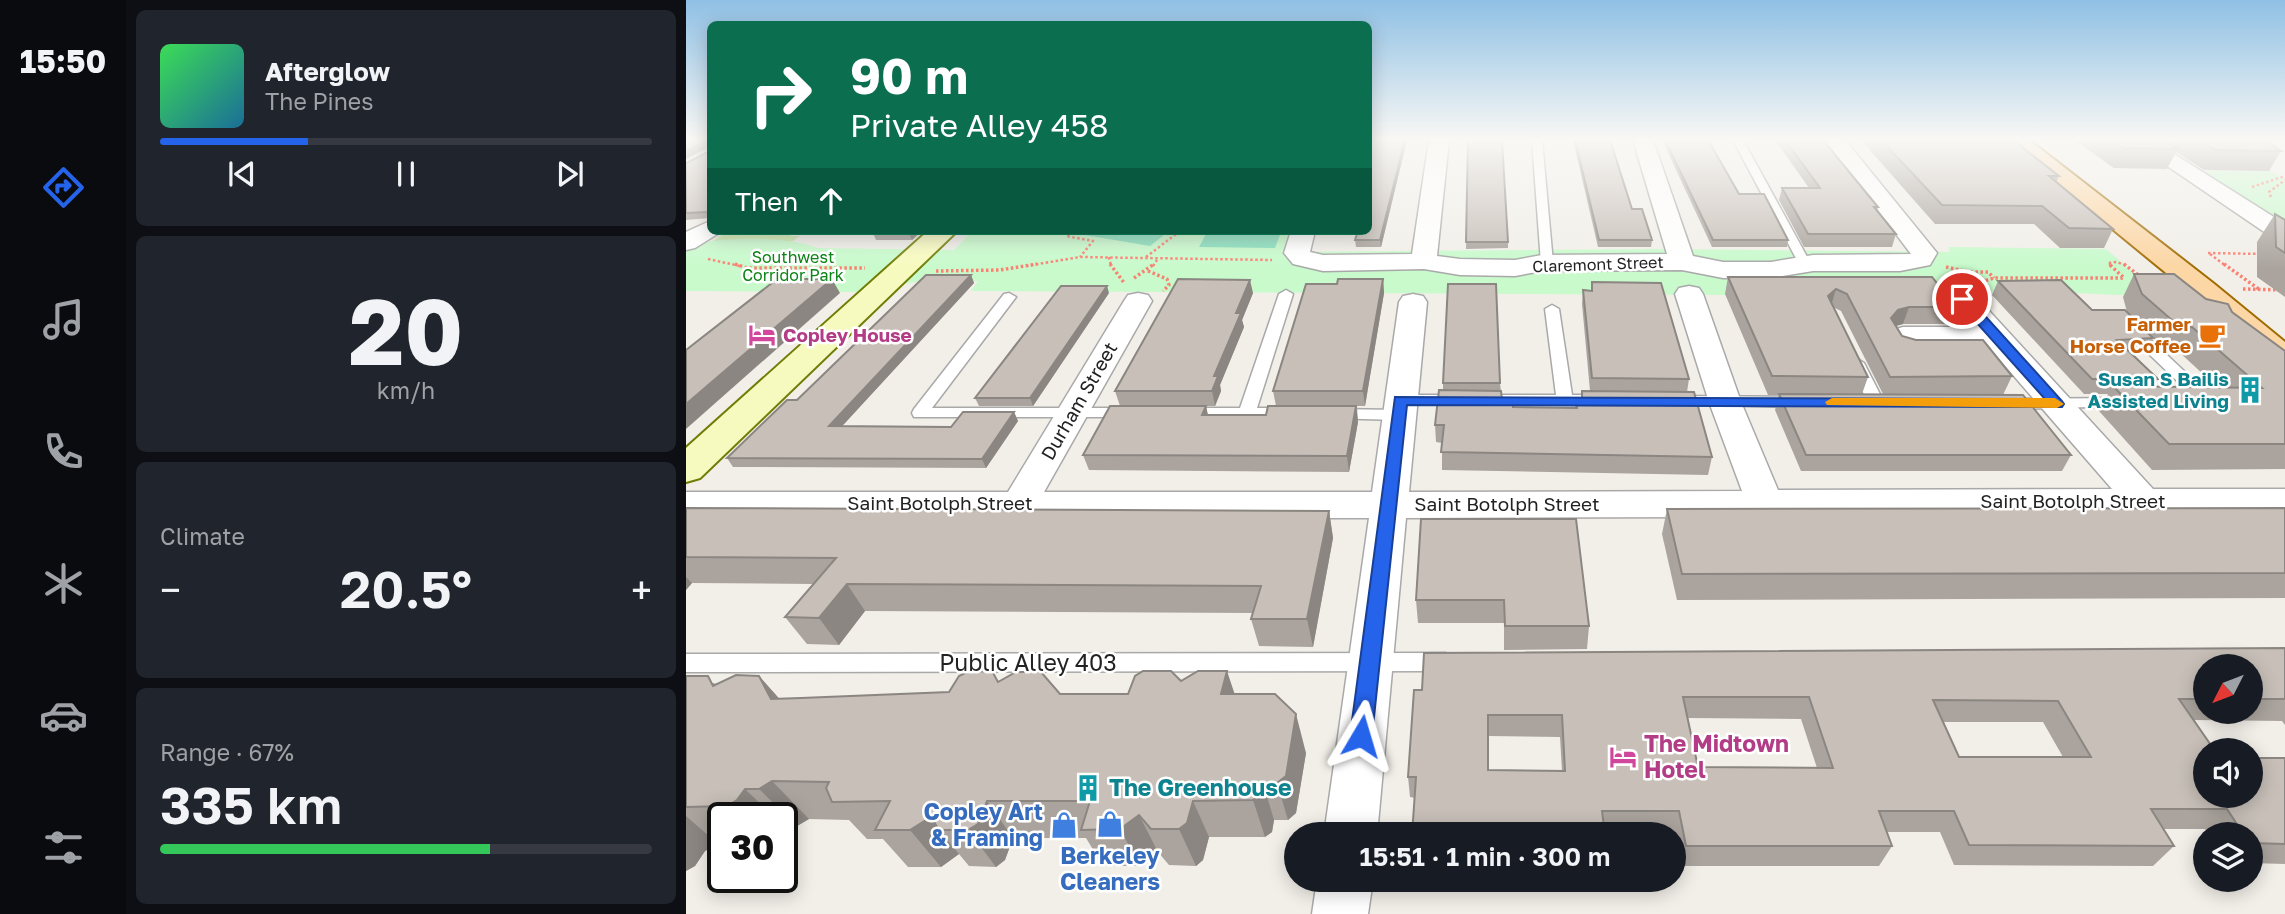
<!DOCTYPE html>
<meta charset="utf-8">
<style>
:root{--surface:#171b24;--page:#20242c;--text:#f1f3f6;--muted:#9ea1a6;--line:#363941;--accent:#2563eb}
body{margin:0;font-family:"Golos Text",sans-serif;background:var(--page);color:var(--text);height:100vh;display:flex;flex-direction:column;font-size:26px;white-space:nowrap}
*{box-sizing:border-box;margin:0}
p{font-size:23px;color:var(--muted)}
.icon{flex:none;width:38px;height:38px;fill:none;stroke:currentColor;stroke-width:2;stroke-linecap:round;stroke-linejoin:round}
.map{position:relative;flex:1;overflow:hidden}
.panel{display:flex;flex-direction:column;gap:10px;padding:10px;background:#0d0f14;width:560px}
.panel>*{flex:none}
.guide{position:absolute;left:21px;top:21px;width:665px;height:214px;border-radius:10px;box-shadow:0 4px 18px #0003;background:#0b6e4f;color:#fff;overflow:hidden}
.needle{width:46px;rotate:228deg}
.controls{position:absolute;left:1507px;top:654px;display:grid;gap:14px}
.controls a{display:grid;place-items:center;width:70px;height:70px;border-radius:50%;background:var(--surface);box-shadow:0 4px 18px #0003;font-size:35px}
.speed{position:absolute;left:21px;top:802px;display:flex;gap:14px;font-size:35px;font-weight:700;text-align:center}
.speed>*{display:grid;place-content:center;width:91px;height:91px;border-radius:50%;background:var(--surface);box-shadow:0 4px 18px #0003;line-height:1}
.speed .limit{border:4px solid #111;border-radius:10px;background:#fff;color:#111}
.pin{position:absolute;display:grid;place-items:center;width:60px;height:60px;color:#fff;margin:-30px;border:4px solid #fff;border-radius:50%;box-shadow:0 2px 7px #0007}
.me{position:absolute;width:77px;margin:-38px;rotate:7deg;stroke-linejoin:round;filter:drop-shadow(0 0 5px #0008)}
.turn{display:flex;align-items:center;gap:24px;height:147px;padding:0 28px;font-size:32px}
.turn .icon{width:91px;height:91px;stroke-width:2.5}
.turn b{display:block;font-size:49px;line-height:60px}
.then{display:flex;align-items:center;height:66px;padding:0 28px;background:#0003;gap:14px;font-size:26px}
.big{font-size:52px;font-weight:600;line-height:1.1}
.panel .widget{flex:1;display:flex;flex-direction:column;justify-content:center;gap:10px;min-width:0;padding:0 24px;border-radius:10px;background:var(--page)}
.panel .dial{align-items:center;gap:0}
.dial b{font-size:91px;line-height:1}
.song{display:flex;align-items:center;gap:21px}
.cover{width:84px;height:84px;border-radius:10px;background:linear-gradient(135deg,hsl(130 70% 55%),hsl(200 70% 35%))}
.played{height:7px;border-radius:4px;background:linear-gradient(90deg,var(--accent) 30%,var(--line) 30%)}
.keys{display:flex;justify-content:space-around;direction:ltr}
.heat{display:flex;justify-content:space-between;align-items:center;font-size:38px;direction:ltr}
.charge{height:10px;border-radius:5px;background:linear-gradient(90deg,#34c759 67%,var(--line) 0)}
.trip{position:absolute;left:598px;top:822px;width:402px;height:70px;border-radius:35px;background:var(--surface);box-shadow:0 4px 18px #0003;font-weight:600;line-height:70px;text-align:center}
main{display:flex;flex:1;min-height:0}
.tab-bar{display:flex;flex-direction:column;width:126px;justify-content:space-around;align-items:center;background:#090b0e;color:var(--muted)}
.tab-bar .icon{width:49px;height:49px}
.tab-bar .selected{color:var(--accent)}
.tab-bar b{font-size:32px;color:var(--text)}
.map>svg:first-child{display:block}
.grass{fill:#cdebb0}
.park{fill:#c8facc}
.pitch{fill:#88e0be}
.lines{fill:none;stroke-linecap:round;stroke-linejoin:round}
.lane-casing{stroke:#a9a9a9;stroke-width:3}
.street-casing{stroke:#a9a9a9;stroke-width:3}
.secondary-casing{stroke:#707d05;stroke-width:4}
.primary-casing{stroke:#a06b00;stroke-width:4}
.path-far1{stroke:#fa8072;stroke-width:2.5;stroke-dasharray:2.5 2.5;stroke-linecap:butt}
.path{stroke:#fa8072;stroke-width:3.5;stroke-dasharray:2.5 2.5;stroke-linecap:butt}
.lane{fill:#fff;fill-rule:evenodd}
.street{fill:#fff;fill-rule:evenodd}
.secondary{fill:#f7fabf;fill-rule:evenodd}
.primary{fill:#fcd6a4;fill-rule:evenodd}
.wall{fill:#aba49e;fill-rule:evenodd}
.shaded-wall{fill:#8b8681}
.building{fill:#c7bfb8;stroke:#8b8681;stroke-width:2;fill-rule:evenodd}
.route{fill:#2563eb;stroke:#184099;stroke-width:2}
.slow{fill:#f59e0b}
.labels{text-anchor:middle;stroke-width:5;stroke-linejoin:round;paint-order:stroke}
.far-park-label{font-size:16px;fill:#0c8416;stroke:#fff}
.far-street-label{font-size:16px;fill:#222;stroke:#fff}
.food-label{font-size:19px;font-weight:bold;fill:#c56008;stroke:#fff;text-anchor:end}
.hotel-label{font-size:19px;font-weight:bold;fill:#b23c85;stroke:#fff;text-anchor:start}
.culture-label{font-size:19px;font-weight:bold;fill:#0d838f;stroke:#fff;text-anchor:end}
.street-label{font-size:19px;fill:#222;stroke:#fff}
.near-street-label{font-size:23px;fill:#222;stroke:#fff}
.near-hotel-label{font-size:23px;font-weight:bold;fill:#b23c85;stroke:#fff;text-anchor:start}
.near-culture-label{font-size:23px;font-weight:bold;fill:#0d838f;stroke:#fff;text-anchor:start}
.near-shop-label{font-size:23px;font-weight:bold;fill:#366cbe;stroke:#fff;text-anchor:end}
</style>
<main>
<nav class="tab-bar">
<b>15:50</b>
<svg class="icon selected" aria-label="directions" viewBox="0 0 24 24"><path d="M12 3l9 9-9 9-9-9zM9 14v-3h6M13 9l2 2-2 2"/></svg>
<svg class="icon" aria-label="music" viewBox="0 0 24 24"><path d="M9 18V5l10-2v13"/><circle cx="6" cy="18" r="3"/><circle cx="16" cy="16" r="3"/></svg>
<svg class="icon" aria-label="phone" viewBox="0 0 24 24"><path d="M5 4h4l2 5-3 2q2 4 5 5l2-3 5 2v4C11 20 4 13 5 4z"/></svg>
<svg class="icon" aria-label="climate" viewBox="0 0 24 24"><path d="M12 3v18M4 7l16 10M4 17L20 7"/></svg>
<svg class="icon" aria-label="car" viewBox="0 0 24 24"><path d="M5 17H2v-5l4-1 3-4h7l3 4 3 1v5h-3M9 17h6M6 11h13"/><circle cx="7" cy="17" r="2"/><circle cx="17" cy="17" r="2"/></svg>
<svg class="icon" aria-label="filters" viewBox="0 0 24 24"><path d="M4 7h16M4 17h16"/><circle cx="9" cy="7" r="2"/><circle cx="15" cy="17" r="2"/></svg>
</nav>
<section class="panel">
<div class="widget">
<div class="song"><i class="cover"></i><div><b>Afterglow</b><p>The Pines</p></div></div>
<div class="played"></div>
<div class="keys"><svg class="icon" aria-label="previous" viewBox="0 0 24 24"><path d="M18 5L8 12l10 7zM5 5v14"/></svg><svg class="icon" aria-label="pause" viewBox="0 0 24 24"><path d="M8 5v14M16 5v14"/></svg><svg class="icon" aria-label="next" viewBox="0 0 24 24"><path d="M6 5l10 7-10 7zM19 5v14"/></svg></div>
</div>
<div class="widget dial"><b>20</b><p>km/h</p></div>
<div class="widget"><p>Climate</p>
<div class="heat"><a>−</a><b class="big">20.5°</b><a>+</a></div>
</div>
<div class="widget"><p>Range · 67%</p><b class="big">335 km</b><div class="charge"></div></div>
</section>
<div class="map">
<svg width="1599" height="914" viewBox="0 0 1599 914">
<rect width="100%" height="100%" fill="#f2efe9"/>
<path class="grass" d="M42,231H109L104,236H114L107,241H27Z"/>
<g class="park">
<path d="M1509,171H1583L1599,178V231Z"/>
<path d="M286,231H606L596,252L981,249L1264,252L1262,247L1420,249L1477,297L1367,292L1044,295L285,291L292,281H235L175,292L0,291V244C42,239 93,234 133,248L268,250Z"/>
</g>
<g class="pitch">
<path d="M398,231H483L464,246L393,234Z"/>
<path d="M521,232H595L589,248L513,247Z"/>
</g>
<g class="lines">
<defs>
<g id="lane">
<path d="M846,140H856L867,263L861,267L855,263Z"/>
<path d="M1047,140H1057L1125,264L1124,267L1119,268L1113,264Z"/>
<path d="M600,290L607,294L571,408H601L609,413L607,417H494L492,413L500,408H554L593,294Z"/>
<path d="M323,293L330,297L246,408H444L452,413L450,417H228L226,413L228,409L318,294Z"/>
<path d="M866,305L873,309L886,395H912L920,400L912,405L798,403L796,400L798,397L804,395H870L859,309Z"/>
<path d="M1446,326L1451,327L1527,398L1529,401L1527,404H1515L1441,333L1439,330L1441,327Z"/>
<path d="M1170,358L1178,363L1198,402L1196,405H1184L1182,402L1162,363Z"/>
<path d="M715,395H776L784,400L776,405L709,403L707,400L709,397Z"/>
<path d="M989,396L1115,397L1123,402L1115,407L983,404L981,401Z"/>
<path d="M1440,398L1448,403L1446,406L1321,409L1313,404L1321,399Z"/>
<path d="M647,409L713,410L721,415L713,420L641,418L639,414Z"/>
<path d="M759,653L767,655L770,662L767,669L759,671L0,672V654Z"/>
</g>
<g id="street">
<path d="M743,140H763L751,256L774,259L829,260L856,255L981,254L947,140H967L1007,256L1037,262H1085L1127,255L1225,254L1139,140H1159L1251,253L1244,265L1214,271H1127L1085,278H1037L996,270L856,271L829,276L774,275L738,269L637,271L607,264L598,253L605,231H629L624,252L637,255L726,254Z"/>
<path d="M1443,140H1466L1599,224V242L1590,240Z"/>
<path d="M24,221V231H34L33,233L9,248L0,250V232Z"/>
<path d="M1003,286L1013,288L1017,294L1055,402L1092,490L1426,489L1301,345H1274L1271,352L1260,355L1212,352L1202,336L1207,330L1217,327H1286L1259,295L1263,289L1273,287L1283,289L1467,489H1599V515L720,518L691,835H638L683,518H0V492H322L438,301L442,295L452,293L462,295L466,301L358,492H686L713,302L717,296L727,294L737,296L741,302L723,492L1056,491L1023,402L989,294L993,288Z"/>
<path d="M631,880H687L682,914H626Z"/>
</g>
<path id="secondary" d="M242,231H271L14,478L0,482V448Z"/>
<path id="primary" d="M1318,140H1343L1527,283L1599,342V369L1587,366L1507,295Z"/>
</defs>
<use href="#lane" class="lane-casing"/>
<use href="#street" class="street-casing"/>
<use href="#secondary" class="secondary-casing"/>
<use href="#primary" class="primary-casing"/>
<g class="path-far1">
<path d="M1566,187L1599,176"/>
<path d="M1585,197L1583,192L1599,180"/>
<path d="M387,231L380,236L407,241L394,257"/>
<path d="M1522,253L1577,254"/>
<path d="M1524,254L1540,266"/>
<path d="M423,257L425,266"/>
<path d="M460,257L494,231"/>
<path d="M22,259L54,266"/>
<path d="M340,266L394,257L586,260"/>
<path d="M467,266L471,260"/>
<path d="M1425,266L1422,263L1431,262L1441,266"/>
</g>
<g class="path">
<path d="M49,264L61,268H179"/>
<path d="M424,264L439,284"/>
<path d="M1438,264L1455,277"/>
<path d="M1538,264L1574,290"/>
<path d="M1260,267L1283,272H1302L1308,278"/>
<path d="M250,271L314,270L351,264"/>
<path d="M462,271L481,279L483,285L477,291"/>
<path d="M448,278L468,264"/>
<path d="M1295,282L1308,278H1438L1423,264"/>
<path d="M1557,289L1599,290"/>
</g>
<use href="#lane" class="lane"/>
<use href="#street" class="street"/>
<use href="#secondary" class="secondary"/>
<use href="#primary" class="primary"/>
</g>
<g class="wall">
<path d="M0,140H24V218L0,220V163L22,152V147L0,159Z"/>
<path d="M686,140H721L695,247H670L669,240L682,231Z"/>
<path d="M782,140L822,242V248L780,249Z"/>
<path d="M887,140H924L946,209L966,240L965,247H912Z"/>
<path d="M976,140H1022L1053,194L1102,240L1101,247H1026Z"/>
<path d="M1089,140H1137L1192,207L1191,211L1210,234L1206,247H1118L1093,200L1096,188H1123Z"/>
<path d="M1175,140H1327L1373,176L1370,183L1427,229L1418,248H1374L1348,224H1249Z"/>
<path d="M1388,140H1578L1595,151L1583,171L1518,170L1490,152L1481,169L1428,168Z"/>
<path d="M1589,214L1599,220V297L1571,277V242Z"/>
<path d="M236,231L226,240H190L187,233Z"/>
<path d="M1448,274L1520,299L1546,312L1599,351V469L1466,470L1413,411L1422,394H1398L1306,295L1312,281L1406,310L1441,312L1437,297ZM1467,338L1481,352L1492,351L1531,387H1467L1472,379L1446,353H1458Z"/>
<path d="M285,275L288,283L156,426L265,427L328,412L332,421L300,468L47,467L41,458L111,400Z"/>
<path d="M1042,277H1246L1270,307L1263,324H1217L1210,326L1216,336L1326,376L1317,395H1273L1385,455L1376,471H1115L1089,410L1093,395H1082L1039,294ZM1147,307L1155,311L1197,394H1176L1182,377Z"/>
<path d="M697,279L698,293L679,406H671L672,422L663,472L403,470L397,455L434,406L429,391L567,293L556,320L558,327L534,385L535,391L529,406H520L522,415H580L590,406L587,391L651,284Z"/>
<path d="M906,282L1003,379L1001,392L1026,457L1022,475L756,470V443L750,442L749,425L757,391V383H814L816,400L827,407L889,408L890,399H895L896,391H904L896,304L897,290H905Z"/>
<path d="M423,293L347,406H293L289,398Z"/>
<path d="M0,508L643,511L647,538L627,647L573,646L565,619L567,613L179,611L153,645L121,644L99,617L127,584L6,583L0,590Z"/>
<path d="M1599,508V598L991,600L976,534L981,509Z"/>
<path d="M735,519L903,626L901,649L818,650V623H732L730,600Z"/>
<path d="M1599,648V725L1596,721L1508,720L1519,796L1599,758V864L1564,863V835H1523L1519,829H1478L1488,846L1467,866L1268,865L1254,832H1200L1206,846L1193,866H993L988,832H919L724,797L722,777L728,690ZM1519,667H1564V712H1519ZM1002,718L1115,719L1131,768L1012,767ZM1257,722H1357L1377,757H1273ZM802,736L874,737L876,771L802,770Z"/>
<path d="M0,676L31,684L73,676L93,699L263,692L312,682L374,694H442L495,681L549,694L620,753L610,813L602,820H588L586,832L579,837H523L517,860L510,866L483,865L472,852L454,866H417L400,838H327L319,860L310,867L283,866L273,854L255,867H222L197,839H181L163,820L123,819L111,826H97L96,828V817H37V843L32,844L19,851L9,866L0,871Z"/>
</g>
<g class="shaded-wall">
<path d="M719,140H721L695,247L694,240Z"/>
<path d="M19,141L23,147L0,159V151Z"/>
<path d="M226,231H236L226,240L223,233Z"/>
<path d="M285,275L288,283L148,435L143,426Z"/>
<path d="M146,279L154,293L0,429V404Z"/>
<path d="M697,279L698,293L679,406L677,391Z"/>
<path d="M564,280L567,293L556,320L558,327L534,385L535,391L529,406L526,391L528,376L550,313Z"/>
<path d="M421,286L423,293L347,406L344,398Z"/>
<path d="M1150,289L1145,306L1142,296Z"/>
<path d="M1223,307L1217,324L1206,327L1205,318L1212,310Z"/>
<path d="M520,406L523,421L516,415Z"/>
<path d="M670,406L672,422L663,472L661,456Z"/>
<path d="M328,412L332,421L300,468L296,459Z"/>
<path d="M643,511L647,538L627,647L621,619Z"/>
<path d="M0,577L6,583L0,590Z"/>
<path d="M161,584L179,611L153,645L133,618Z"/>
<path d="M541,671L554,710L535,694Z"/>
<path d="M73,676L107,714L85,699Z"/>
<path d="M610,714L620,753L610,813L602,820L591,783Z"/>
<path d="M86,781L123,819L111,826L73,789Z"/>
<path d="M577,783L588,820L586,832L579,837L567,800Z"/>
<path d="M59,789L88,817H53L41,806Z"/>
<path d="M301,801L327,838L319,860L310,867L282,830Z"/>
<path d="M507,801L523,837L517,860L510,866L493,829Z"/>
<path d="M453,815L472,852L454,866L434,829Z"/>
<path d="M0,816L32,844L19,851L9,866L0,871Z"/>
<path d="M245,817L253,830L273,854L255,867L224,830Z"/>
</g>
<g class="building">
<path d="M0,140H24V214H23L21,212L0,213V163L22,152L23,141H19L0,151Z"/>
<path d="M686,140H719L694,240H669L672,231H682V151Z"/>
<path d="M782,140H816L822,242H780Z"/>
<path d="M889,140H924L946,209H956L966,240H913Z"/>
<path d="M979,140H1022L1053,194H1078L1102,240H1027Z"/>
<path d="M1099,140H1137L1192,207H1188L1210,234H1122L1096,188H1134Z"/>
<path d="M1195,140H1327L1373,176H1363L1427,229L1383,228L1356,206L1256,205Z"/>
<path d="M1425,140H1477L1492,149L1437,148Z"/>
<path d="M1513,140H1578L1595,151L1529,150Z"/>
<path d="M1589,214L1599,220V253L1590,247Z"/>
<path d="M190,231H226L223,233H187Z"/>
<path d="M1448,274H1488L1520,299L1542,304L1546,312L1599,351V444H1483L1427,386L1576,388L1506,327L1495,328L1456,294Z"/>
<path d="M240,275H285L143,426L265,427L277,412H328L296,459L41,458L101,400H111Z"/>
<path d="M1042,277H1246L1270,307H1223L1212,310L1205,318L1216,336L1230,340H1297L1326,376L1204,377L1161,294L1150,289L1142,296L1182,377L1086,376Z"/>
<path d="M91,279H146L0,404V350Z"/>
<path d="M492,279L564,280L550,313H555L528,376H532L526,391H429Z"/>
<path d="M652,279H697L677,391H587L620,284H651Z"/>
<path d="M1375,280L1406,310H1439L1467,338L1431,340L1472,379H1406L1312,281Z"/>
<path d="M906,282L975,283L1003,379L906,378L897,290L906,291Z"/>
<path d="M762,284H810L814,383H757Z"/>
<path d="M375,286H421L344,398H289Z"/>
<path d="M753,390L815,391L816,400H827V407L891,408L890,399H896V391L1008,392L1026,457L755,452L758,425H749Z"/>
<path d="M1093,394L1337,395L1385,455H1120Z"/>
<path d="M424,406H520L516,415H580L582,406H670L661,456L397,455Z"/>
<path d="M0,508L643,511L621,619H565L575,586L161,584L133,618L99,617L150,558L0,557Z"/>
<path d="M1599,508V573L996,574L981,509Z"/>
<path d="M735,519H890L903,626H819L818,600H730Z"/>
<path d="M1599,648V699H1564V667H1519V699H1493L1529,751H1519V796H1564V758H1599V844L1564,843V835H1558L1541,809H1465L1488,846L1283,845L1268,811H1193L1206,846H1000L993,811H916L919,835H726L730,777H722L728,690H736L738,653ZM997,697H1123L1147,768L1012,767ZM1247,700L1372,701L1405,757H1273ZM802,715H876L879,771L802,770Z"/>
<path d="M306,671L312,682L330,672H355L374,694H442L449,676L457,671H485L495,681L512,671H541L535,694H589L610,714L600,776L591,783H577L574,794L567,800L507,801L501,823L493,829H465L453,815L434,829L395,830L404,801H301L292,824L282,830H253L245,817L224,830H189L204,801L146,802L140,788L143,782L86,781L73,789H59L51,800L41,806L0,807V676H22L27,686L50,675L73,676L85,699L115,698L263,692L273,676L281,672Z"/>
</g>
<linearGradient id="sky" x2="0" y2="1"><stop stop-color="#8fc0e4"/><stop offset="0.52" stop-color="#f9f8f5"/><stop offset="1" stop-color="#f9f8f5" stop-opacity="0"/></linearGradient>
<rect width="1599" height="268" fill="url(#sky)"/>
<path class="route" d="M1276,295L1281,296L1376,401L1378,404L1376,407L721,405L686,736L683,743L675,746L667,743L664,736L709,397L1359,399L1272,302L1270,299Z"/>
<path class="slow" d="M1146,398H1369L1378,404L1371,408L1141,405L1139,402Z"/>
<defs>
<symbol id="hotel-bare" viewBox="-9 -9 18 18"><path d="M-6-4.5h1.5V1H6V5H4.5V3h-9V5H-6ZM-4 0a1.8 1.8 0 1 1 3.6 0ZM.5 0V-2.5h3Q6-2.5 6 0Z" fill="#d1479c" stroke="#fff" stroke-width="2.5" paint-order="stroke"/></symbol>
<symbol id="cafe-bare" viewBox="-9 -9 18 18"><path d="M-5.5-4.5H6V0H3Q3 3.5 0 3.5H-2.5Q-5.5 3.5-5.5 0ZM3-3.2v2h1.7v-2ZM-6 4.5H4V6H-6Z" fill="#e8710a" stroke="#fff" stroke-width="2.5" paint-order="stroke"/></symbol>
<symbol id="building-bare" viewBox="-9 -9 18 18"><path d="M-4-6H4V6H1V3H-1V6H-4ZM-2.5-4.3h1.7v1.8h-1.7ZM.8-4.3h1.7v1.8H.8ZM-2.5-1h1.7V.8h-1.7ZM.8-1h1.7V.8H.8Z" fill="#0f9aa8" stroke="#fff" stroke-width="2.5" paint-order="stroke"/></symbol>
<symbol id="shop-bare" viewBox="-9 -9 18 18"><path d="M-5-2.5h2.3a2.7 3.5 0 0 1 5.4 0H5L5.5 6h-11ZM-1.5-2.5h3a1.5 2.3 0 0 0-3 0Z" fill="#3f7fe0" stroke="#fff" stroke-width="2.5" paint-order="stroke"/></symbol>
</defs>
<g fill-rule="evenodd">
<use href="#hotel-bare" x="57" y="316" width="38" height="38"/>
<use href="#cafe-bare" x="1507" y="316" width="38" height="38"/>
<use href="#building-bare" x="1545" y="371" width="38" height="38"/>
<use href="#hotel-bare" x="918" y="738" width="38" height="38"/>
<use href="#building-bare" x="383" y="769" width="38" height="38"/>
<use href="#shop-bare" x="405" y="805" width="38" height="38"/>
<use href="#shop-bare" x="359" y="806" width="38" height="38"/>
</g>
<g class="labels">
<g class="far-park-label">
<text x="107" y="263">Southwest<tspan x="107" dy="18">Corridor Park</tspan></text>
</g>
<g class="far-street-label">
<text transform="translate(912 264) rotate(-2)" y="6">Claremont Street</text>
</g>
<g class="food-label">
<text x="1505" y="331">Farmer<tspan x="1505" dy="22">Horse Coffee</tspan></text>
</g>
<g class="hotel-label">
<text x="97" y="342">Copley House</text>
</g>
<g class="culture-label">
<text x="1543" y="386">Susan S Bailis<tspan x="1543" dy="22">Assisted Living</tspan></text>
</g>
<g class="street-label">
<text transform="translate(393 401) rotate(-60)" y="7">Durham Street</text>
<text x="1387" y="508">Saint Botolph Street</text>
<text x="254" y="510">Saint Botolph Street</text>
<text x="821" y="511">Saint Botolph Street</text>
</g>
<g class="near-street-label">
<text x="342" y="671">Public Alley 403</text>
</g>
<g class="near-hotel-label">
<text x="958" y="752">The Midtown<tspan x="958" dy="26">Hotel</tspan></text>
</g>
<g class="near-culture-label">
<text x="423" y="796">The Greenhouse</text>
</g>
<g class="near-shop-label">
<text x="357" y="820">Copley Art<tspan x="357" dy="26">&amp; Framing</tspan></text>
<text x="424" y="864" text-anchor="middle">Berkeley<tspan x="424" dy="26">Cleaners</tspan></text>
</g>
</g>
</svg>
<div class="controls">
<a><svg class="needle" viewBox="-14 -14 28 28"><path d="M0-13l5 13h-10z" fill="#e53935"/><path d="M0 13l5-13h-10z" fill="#9ea1a6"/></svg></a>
<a><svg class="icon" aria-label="sound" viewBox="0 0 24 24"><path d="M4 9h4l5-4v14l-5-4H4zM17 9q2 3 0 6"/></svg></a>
<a><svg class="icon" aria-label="layers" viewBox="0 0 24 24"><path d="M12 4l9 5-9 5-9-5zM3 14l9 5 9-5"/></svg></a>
</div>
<div class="speed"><div class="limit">30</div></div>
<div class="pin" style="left:1276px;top:299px;background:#d93025"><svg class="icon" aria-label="arrive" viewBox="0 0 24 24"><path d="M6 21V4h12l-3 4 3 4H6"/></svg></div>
<svg class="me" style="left:675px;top:736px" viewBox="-20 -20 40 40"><path d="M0-17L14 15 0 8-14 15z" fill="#2563eb" stroke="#fff" stroke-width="4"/></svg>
<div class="trip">15:51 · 1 min · 300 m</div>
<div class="guide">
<div class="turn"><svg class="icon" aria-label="right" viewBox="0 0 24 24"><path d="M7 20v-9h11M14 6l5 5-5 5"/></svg><div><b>90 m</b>Private Alley 458</div></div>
<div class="then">Then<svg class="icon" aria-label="ahead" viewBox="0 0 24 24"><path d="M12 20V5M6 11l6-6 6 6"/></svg></div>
</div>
</div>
</main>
